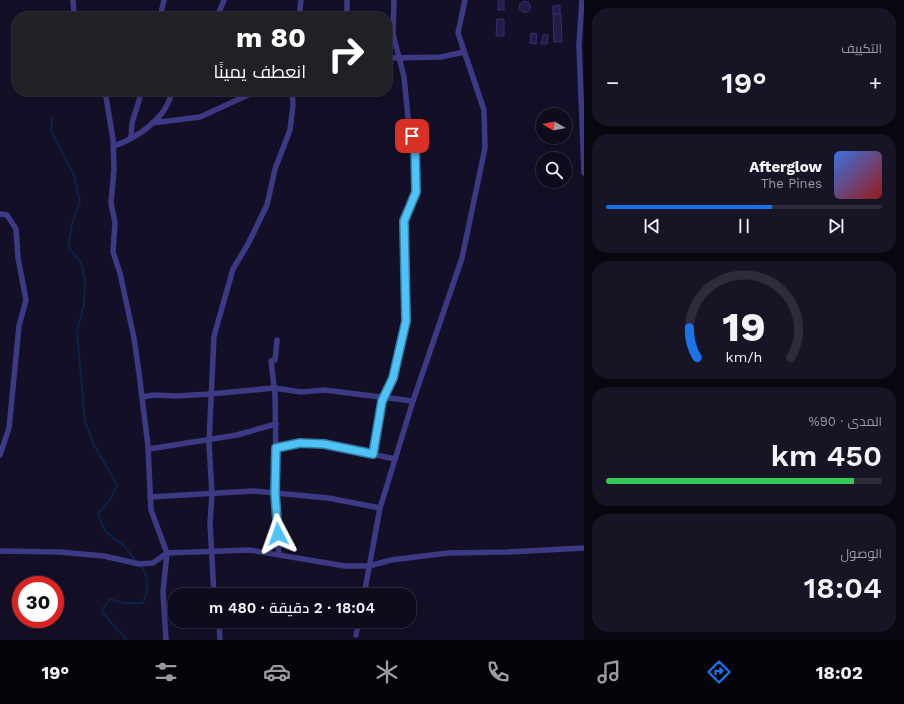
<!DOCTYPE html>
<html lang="ar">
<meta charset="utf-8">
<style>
:root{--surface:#0e0b1c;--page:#171425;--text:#f1f3f6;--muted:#9b9ba3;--line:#2e2b3b;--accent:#1a73e8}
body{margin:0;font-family:"Work Sans",Cairo,sans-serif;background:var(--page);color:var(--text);direction:rtl;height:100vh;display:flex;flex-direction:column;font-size:15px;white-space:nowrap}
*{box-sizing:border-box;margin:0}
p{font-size:13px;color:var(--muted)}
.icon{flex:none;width:22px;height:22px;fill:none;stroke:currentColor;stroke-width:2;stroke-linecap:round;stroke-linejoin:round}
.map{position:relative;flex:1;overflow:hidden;direction:ltr}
.panel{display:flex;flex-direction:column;gap:8px;padding:8px;background:#08060f;width:320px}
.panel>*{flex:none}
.guide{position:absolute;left:12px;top:12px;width:380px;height:84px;border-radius:16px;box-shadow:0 4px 16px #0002,0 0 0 1px var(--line);direction:rtl;background:#202124;color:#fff;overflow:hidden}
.needle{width:26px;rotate:279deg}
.buttons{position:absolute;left:536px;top:108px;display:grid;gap:8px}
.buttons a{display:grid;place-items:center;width:36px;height:36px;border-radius:50%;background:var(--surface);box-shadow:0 4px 16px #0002,0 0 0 1px var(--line);font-size:20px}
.speed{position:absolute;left:12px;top:576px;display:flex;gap:8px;font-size:20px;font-weight:700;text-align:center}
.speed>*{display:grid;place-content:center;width:52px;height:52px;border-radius:50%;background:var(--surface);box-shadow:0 4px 16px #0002,0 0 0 1px var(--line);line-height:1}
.speed .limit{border:6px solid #d22;background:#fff;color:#111}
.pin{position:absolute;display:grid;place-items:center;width:34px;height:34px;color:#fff;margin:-17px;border-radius:8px;box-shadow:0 2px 6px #0006}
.me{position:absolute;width:44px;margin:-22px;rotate:356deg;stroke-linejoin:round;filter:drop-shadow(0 0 3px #0008)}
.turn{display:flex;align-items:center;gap:14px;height:84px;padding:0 20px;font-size:18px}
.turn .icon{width:52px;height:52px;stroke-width:2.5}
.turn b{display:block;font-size:28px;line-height:34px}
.big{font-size:30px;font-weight:600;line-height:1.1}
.panel .widget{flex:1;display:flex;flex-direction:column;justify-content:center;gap:6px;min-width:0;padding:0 14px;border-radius:16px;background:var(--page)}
.panel .dial{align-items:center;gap:0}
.dial svg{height:104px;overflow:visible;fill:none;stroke:var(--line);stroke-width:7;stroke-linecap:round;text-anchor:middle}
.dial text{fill:var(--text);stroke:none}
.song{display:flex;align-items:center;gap:12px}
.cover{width:48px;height:48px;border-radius:6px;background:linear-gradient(135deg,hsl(220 70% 55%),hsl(0 70% 35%))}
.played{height:4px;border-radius:2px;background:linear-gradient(90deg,var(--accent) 60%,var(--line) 60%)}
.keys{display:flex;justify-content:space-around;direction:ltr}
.heat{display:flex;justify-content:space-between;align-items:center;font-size:22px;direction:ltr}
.charge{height:6px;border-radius:3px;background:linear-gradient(90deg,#34c759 90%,var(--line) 0)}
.trip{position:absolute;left:168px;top:588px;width:248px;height:40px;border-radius:16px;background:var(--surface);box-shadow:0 4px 16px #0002,0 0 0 1px var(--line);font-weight:600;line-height:40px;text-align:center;direction:rtl}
.tabs{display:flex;height:64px;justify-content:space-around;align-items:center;background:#06040b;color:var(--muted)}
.tabs .icon{width:28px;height:28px}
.tabs .selected{color:var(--accent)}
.tabs b{font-size:18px;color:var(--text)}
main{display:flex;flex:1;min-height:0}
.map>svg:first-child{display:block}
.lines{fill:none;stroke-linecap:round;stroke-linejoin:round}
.stream{stroke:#0c2248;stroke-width:2}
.building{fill:#241b47;stroke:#3b2d73}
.minor{stroke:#3d3a85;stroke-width:5.5}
.route-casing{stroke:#337fa1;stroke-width:10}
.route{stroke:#4fc3f7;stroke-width:7}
</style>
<main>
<section class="panel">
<div class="widget"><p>التكييف</p>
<div class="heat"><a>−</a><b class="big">19°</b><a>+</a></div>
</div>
<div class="widget">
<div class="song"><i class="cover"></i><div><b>Afterglow</b><p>The Pines</p></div></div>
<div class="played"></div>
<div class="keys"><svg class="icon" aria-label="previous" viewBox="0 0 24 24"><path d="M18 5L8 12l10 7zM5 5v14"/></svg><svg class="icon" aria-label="pause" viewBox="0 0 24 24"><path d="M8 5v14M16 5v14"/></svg><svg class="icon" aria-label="next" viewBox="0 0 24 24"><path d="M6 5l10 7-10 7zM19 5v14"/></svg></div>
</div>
<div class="widget dial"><svg viewBox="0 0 100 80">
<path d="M14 69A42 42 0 1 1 86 69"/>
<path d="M14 69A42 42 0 0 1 8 46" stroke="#1a73e8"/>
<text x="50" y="56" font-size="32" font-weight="700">19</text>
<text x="50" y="72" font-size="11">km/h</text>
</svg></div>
<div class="widget"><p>المدى · 90%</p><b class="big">450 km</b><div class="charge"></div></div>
<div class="widget"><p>الوصول</p><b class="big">18:04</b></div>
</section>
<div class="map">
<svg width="584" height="640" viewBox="0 0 584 640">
<rect width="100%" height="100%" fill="#130f26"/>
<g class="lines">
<g class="stream">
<path d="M52,119L51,131L74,175L80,202L72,224L68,247L81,262L85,279L84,304L77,332L85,421L93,443L117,485L110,500L98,514L105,531L124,546L137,562"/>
<path d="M127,640L101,611L110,599L124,603H143C148,590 150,577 140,565"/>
</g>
</g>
<g class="building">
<rect x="498" y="1" width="6" height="9"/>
<circle cx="525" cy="7" r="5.5"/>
<path d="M560,5V13L553,14V6Z"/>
<path d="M553,14H561L562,42H554Z"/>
<path d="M497,19H504V36H496Z"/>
<path d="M531,33L537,34L536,44L530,43Z"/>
<path d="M543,35H548L547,44H541Z"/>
</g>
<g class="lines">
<g class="minor">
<path d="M73,0L74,17"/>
<path d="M347,0V17"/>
<path d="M582,0L579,45L584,173"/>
<path d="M160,17L164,0"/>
<path d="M217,17L224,0"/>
<path d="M299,17L301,0"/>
<path d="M387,58L441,57L464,52"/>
<path d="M105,91L113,139L114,169L111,203L115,223L113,252L120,273L134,338L139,373L148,446L151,510L167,553L163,592L166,640"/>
<path d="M152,123L200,117L248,95L260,91"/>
<path d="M131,138L132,123L142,91"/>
<path d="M114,146C131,140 151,128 162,113C167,107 170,98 173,91"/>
<path d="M0,214L7,215L16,229L18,258L26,300L19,326L9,428L0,455"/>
<path d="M277,340L275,360L271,361L275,394L276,462L275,493L279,554"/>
<path d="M142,397L154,395L176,396L210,394L274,388L301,392L324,390L413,401"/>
<path d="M276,448L300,443L324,444L395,459"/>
<path d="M149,449L237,435L276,424"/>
<path d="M373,454L382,401L393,378L407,321L404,221L416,192L415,145L409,127L404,77L393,34L394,0"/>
<path d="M150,497L253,491L328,498L380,508"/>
<path d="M0,551L60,552L104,556L139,564L153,563L167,553L250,550L345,566H369L391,560L448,553L508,552L584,548"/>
<path d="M214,595L210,523L212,494L209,443L214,336L233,269L248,244L267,205L275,169L290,130L293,105L292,91"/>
<path d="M364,595L380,508L413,401L462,258L485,148L484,110L458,33L465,0"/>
<path d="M219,621L220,640"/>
<path d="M356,635L359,621"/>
</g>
</g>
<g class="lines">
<defs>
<path id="route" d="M278,534L275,493L276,448L300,443L324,444L373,454L382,401L393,378L406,321L404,221L416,192L415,145L412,136"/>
</defs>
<use href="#route" class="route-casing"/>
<use href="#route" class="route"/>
</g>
</svg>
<div class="buttons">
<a><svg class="needle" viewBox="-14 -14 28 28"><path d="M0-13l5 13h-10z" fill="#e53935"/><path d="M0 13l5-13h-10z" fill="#9b9ba3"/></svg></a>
<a><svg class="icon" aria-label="search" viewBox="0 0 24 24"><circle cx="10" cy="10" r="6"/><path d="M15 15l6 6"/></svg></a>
</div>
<div class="speed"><div class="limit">30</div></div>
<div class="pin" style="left:412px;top:136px;background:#d93025"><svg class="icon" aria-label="arrive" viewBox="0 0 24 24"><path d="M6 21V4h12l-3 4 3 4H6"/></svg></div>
<svg class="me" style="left:278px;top:534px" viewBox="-20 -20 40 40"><path d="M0-17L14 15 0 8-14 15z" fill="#4fc3f7" stroke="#fff" stroke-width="4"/></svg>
<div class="trip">18:04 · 2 دقيقة · 480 m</div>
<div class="guide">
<div class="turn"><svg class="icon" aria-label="right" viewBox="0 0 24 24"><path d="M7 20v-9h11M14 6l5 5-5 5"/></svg><div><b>80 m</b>انعطف يمينًا</div></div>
</div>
</div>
</main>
<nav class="tabs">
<b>18:02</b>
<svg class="icon selected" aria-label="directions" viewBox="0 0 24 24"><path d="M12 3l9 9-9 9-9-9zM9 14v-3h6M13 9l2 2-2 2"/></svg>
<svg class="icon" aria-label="music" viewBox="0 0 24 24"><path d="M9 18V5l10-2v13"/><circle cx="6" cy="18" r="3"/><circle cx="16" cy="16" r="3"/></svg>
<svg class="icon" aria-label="phone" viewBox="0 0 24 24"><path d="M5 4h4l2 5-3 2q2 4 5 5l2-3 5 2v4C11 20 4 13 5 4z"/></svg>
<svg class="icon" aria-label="climate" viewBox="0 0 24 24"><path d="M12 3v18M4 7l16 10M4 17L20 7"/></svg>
<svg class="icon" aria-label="car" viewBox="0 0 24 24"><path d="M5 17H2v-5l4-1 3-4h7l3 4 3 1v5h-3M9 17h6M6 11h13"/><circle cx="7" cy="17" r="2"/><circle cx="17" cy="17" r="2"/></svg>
<svg class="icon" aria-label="filters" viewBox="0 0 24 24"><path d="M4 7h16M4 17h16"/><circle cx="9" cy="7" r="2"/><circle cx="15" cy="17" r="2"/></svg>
<b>19°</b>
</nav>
